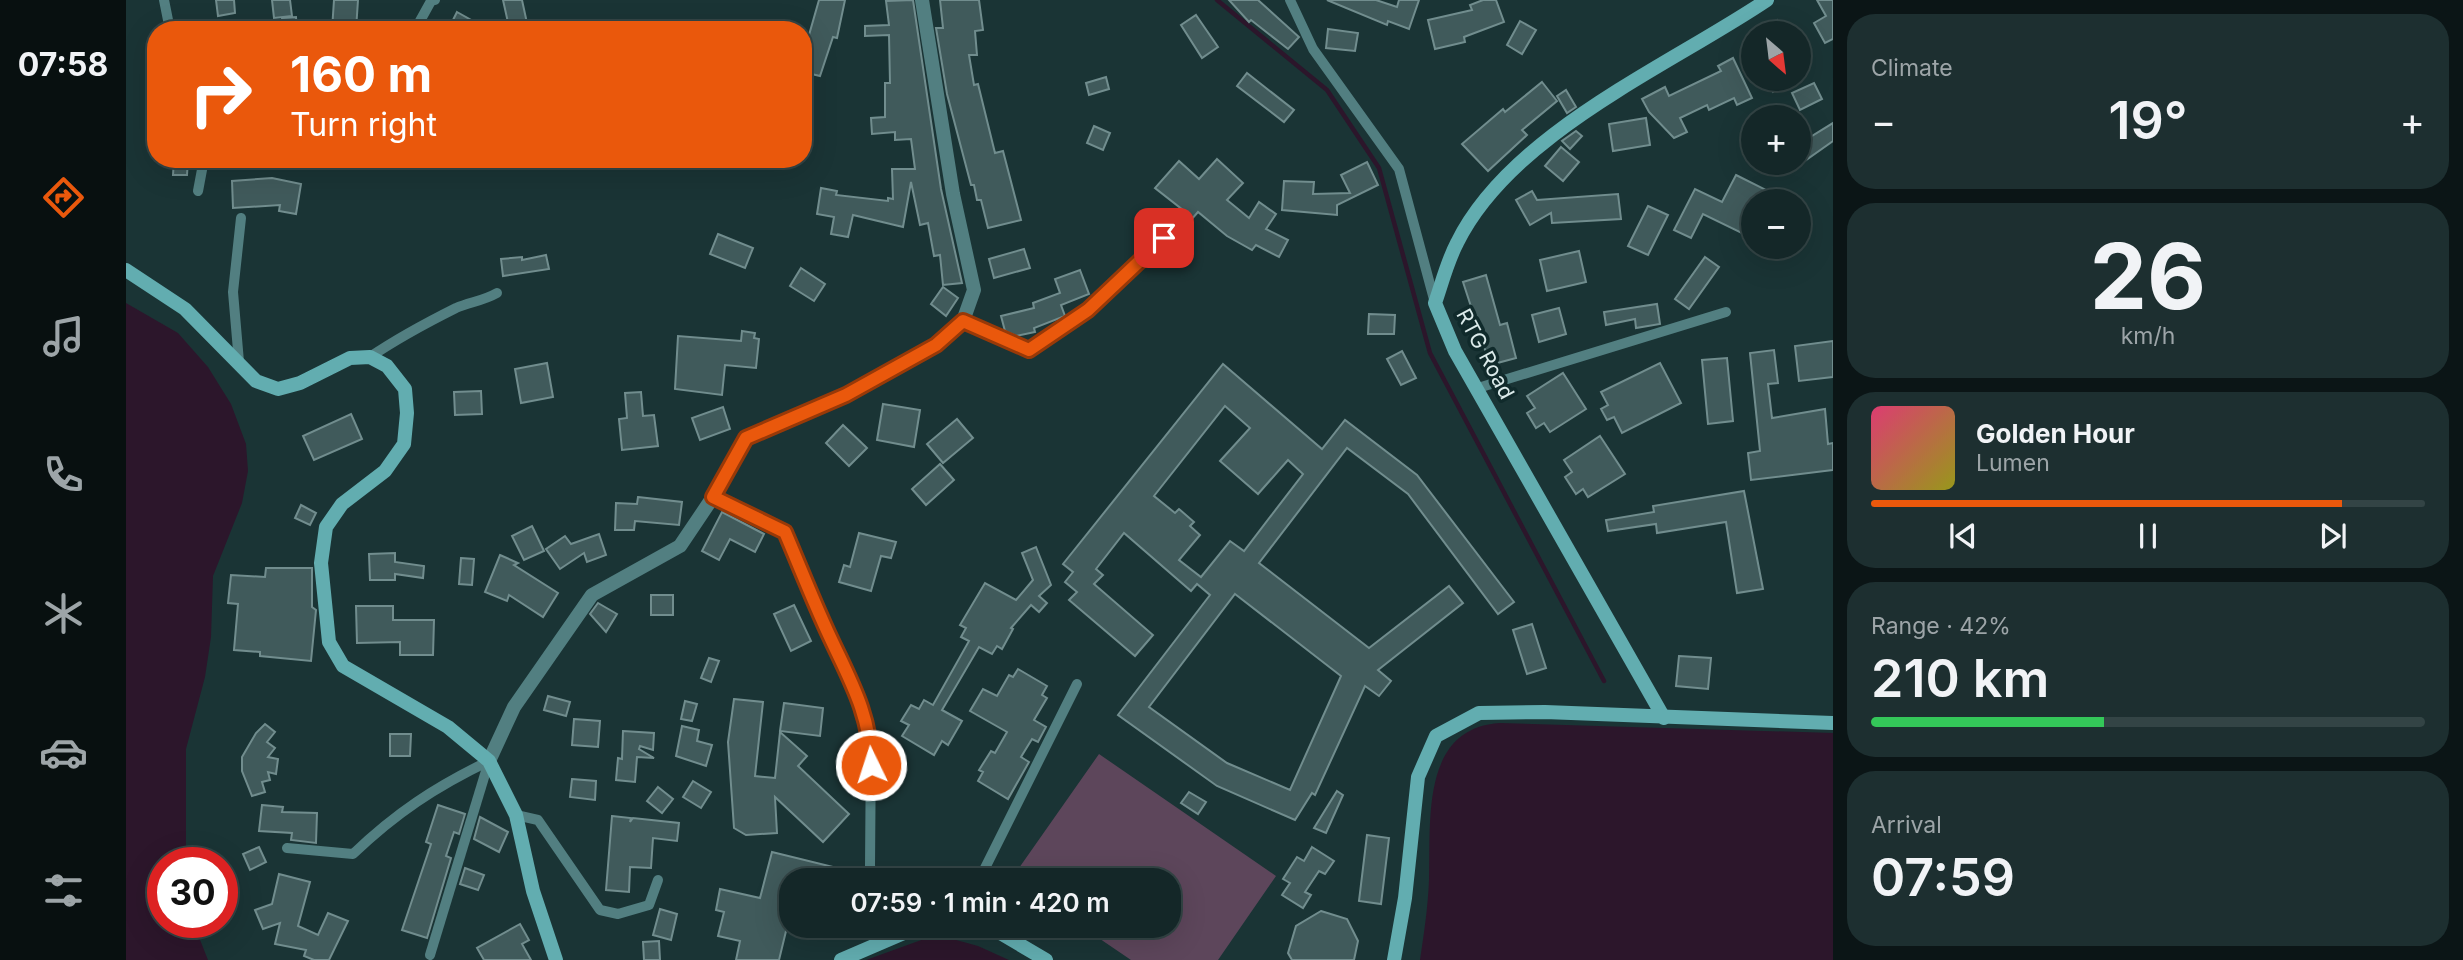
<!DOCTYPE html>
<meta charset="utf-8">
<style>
:root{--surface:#142728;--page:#1d2f30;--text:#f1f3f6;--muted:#9da5a8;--line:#334445;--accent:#ea580c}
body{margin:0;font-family:Inter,sans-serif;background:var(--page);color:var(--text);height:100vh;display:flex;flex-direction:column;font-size:26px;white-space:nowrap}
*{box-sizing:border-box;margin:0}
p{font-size:23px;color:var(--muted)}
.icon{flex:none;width:38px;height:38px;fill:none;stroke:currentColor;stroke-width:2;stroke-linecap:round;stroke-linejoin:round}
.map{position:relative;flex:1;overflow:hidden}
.sheet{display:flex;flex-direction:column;gap:14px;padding:14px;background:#0b1516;width:630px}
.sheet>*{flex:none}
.guide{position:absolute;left:21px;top:21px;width:665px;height:147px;border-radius:28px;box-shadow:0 7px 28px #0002,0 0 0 2px var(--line);background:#ea580c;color:#fff;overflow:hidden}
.needle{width:46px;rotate:152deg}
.tools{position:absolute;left:1615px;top:21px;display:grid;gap:14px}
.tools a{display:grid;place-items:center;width:70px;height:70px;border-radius:50%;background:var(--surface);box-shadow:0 7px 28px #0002,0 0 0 2px var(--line);font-size:35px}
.speed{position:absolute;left:21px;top:847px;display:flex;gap:14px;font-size:35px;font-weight:700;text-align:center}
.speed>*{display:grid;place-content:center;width:91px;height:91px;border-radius:50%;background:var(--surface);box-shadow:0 7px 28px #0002,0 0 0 2px var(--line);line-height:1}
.speed .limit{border:10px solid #d22;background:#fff;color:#111}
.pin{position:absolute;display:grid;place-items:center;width:60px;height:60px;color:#fff;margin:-30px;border-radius:14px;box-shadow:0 4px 10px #0006}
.me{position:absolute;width:77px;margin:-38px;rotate:356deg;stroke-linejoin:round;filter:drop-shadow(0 0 5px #0008)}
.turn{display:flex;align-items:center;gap:24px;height:147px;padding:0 28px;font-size:32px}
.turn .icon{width:91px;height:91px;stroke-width:2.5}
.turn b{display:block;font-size:49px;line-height:60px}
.big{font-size:52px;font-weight:600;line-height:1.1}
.sheet .widget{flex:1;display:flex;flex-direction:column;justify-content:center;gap:10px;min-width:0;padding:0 24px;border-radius:28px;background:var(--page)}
.sheet .dial{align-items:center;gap:0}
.dial b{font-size:91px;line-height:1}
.song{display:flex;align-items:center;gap:21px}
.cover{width:84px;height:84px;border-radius:10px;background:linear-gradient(135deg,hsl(340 70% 55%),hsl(60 70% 35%))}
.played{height:7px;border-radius:4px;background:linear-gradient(90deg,var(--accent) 85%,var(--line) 85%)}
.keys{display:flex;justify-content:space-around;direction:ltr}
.heat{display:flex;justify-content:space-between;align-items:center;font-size:38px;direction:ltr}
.charge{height:10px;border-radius:5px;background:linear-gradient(90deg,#34c759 42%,var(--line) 0)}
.trip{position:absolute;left:653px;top:868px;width:402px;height:70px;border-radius:28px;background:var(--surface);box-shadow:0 7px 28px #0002,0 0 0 2px var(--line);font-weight:600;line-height:70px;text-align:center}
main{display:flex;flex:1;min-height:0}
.menu{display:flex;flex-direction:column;width:126px;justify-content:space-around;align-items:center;background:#081010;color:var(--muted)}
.menu .icon{width:49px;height:49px}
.menu .selected{color:var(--accent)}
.menu b{font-size:32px;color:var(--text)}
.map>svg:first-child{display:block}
.green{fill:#5d465b}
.water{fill:#2c162b}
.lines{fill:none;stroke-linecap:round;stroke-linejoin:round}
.stream{stroke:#2c162b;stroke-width:4.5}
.building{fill:#405a5b;stroke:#718d8e;stroke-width:2;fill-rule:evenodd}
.minor{stroke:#527f81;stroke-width:10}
.tertiary{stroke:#527f81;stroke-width:14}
.secondary{stroke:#62adb0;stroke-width:14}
.route-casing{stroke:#983908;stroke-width:18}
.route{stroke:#ea580c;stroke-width:12}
.labels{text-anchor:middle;stroke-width:7;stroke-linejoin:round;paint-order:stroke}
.street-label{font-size:21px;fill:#dcebeb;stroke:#102a2b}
</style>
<main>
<nav class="menu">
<b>07:58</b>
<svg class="icon selected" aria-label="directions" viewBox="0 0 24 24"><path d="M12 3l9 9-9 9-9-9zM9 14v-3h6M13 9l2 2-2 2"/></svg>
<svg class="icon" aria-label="music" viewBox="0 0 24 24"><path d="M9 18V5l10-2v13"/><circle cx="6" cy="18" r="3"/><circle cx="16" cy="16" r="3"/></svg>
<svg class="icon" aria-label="phone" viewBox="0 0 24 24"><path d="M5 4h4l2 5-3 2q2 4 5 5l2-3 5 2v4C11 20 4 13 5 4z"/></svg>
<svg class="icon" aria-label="climate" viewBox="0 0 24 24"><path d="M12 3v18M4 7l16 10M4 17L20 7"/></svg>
<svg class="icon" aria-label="car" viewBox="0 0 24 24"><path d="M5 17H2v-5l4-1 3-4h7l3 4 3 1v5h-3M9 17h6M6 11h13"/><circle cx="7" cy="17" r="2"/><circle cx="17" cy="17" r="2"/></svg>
<svg class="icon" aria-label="filters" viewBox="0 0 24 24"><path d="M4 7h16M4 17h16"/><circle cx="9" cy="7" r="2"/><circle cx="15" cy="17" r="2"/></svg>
</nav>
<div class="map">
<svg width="1707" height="960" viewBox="0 0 1707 960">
<rect width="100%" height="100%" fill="#1a3435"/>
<path class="green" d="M973,754L1150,876L1092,960H1005L955,926H1043V880L886,878Z"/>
<g class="water">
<path d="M0,303L52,333L82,367L105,404L120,444L122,471L116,503L87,576L85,637L79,677L60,749V863H37V922H67L82,960H0Z"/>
<path d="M1374,723L1707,733V960H1294C1298,933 1302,907 1303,880C1305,822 1294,728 1374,723Z"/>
<path d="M823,938L852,946L883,960H740L798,939Z"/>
</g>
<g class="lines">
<path class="stream" d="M1091,0L1201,90L1253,168L1304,353L1478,681"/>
</g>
<g class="building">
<path d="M90,0H108L109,13L92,16Z"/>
<path d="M146,0H164L166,16L148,18Z"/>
<path d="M208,0H232L230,30H206Z"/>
<path d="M377,0H396L401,23L383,27Z"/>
<path d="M693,0H719L711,38L707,37L694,76L677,72V56Z"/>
<path d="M787,0L815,189L836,283L817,285L814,255L808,256L802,223L794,225L785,182L777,227L727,215L722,237L705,234L708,217L691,214L695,188L711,191L710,195L762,201V198L767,199L766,169H789L785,139L769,140V132L746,134L745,118L759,117V83H764L763,35L739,36V26L763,25L760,1Z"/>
<path d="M814,0H853L857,30L849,31L851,55H843L848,85L852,84L869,153L877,151L895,220L862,228L855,200H851L848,185H845L821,94L810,28H817Z"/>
<path d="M1103,0H1132L1173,37L1162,49L1125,20L1123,22Z"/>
<path d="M1201,0H1250L1271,7L1273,0H1293L1283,29L1262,21L1261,25Z"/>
<path d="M1357,0H1370L1378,22L1338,37L1339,42L1309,49L1302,20L1346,10L1344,5Z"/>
<path d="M1691,0H1707V39L1699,43L1688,23L1700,16Z"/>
<path d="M331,12L345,20L340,30H322Z"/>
<path d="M1070,15L1092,47L1076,58L1055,25Z"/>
<path d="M170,17L171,30H157L156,18Z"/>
<path d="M1651,20L1660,33H1631Z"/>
<path d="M1394,21L1410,30L1396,54L1381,45Z"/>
<path d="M1202,29L1232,33L1229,51L1200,48Z"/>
<path d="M1607,58L1626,98L1611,105L1608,98L1583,110L1581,105L1554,118L1561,132L1548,138L1523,112L1516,99L1539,87L1543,96L1595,71L1592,66Z"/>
<path d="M1121,73L1168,110L1158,122L1111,86Z"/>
<path d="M980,77L983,89L963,95L960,83Z"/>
<path d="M1640,79H1671L1647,92Z"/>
<path d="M1416,82L1431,101L1396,130L1401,135L1362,171L1336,144L1377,109L1379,112Z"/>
<path d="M1688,83L1696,99L1674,110L1666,93Z"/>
<path d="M1440,90L1450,107L1441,113L1431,96Z"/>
<path d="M1520,118L1524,145L1487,151L1483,124Z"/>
<path d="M1707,123V141L1673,165V144Z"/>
<path d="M968,126L984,133L977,150L961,143Z"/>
<path d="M1450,131L1456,136L1444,149L1436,141Z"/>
<path d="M1435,147L1453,162L1437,181L1419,166Z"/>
<path d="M48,159H62L61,175H47Z"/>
<path d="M1091,159L1117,183L1101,200L1123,218L1133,202L1150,214L1140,229L1162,240L1153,257L1130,245L1126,250L1101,236L1072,212L1065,220L1062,214L1029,188L1053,161L1073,179Z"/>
<path d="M1241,162L1252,185L1211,205V215L1156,210L1158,181L1188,182L1187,194L1224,193L1215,175Z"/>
<path d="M1610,175L1662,201H1628V239L1577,214L1565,238L1548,230L1569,189L1596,202Z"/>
<path d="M146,178L175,184L170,214L153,211L154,205L107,208L106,181Z"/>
<path d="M1406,191L1411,200L1492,194L1495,219L1426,223L1425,213L1404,225L1390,200Z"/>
<path d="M1522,206L1542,215L1522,255L1502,246Z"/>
<path d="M592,234L627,248L619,268L584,254Z"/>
<path d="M898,249L904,268L868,278L863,259Z"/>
<path d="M1453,251L1460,282L1421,291L1414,260Z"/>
<path d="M420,255L423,269L377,276L375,259L396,257V260Z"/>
<path d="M1579,257L1593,267L1563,309L1549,299Z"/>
<path d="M675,268L699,284L688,301L664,286Z"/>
<path d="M954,270L963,294L935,305L939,316L908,328L909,332L890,336L879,331L875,316L908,308L907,303L934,293L929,279Z"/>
<path d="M1360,275L1374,325L1381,323L1390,358L1364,365L1337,282Z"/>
<path d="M817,287L832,298L820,316L805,304Z"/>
<path d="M1531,304L1534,324L1510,328L1509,319L1480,325L1478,312Z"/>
<path d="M1433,308L1440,334L1413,342L1406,315Z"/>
<path d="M1243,314L1269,315L1268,334H1242Z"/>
<path d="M616,331L629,333L628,338L633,339L630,368L599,365L596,395L549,389L552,336L615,341Z"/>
<path d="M1707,341V377L1673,381L1669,346Z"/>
<path d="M1648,350L1652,383L1642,384L1646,418L1699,409L1702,444L1707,443V470L1625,480L1622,453L1634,451L1624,353Z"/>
<path d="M1276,351L1290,378L1275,385L1261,359Z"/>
<path d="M1601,358L1607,421L1582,424L1576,360Z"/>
<path d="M421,363L427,397L395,403L389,369Z"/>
<path d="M1534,363L1555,403L1496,433L1488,417L1481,420L1475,409L1482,405L1475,392Z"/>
<path d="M1097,364L1196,449L1219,420L1291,475L1388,602L1372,614L1282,494L1221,448L1133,563L1243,648L1323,586L1337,603L1252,670L1265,681L1253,696L1239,686L1189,795L1186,793L1169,820L1091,786L992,715L1084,595L1071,584L1065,591L998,533L970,569L977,575L968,584L1027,635L1009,656L943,600L951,592L939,582L947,572L937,564ZM1099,406L1124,428L1094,461L1132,494L1162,460L1177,474L1118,551L1104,541L1075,577L1053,560L1074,535L1064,526L1068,522L1053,509L1049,513L1028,496ZM1109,594L1215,676L1164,790L1101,763L1023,707Z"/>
<path d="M1437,373L1460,409L1424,432L1418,423L1410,428L1401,413L1409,408L1401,396Z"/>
<path d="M355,391L356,414L329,415L328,392Z"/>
<path d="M515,392L517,416L528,415L532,446L496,450L493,419L501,418L499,393Z"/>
<path d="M757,404L794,410L788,447L751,440Z"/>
<path d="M597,407L604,429L574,440L566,418Z"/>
<path d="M225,414L236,439L188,460L177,436Z"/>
<path d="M831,419L847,438L817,463L801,444Z"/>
<path d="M717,425L741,448L723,466L700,443Z"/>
<path d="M1474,436L1499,474L1462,497L1457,489L1450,494L1439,477L1446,472L1438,460Z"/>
<path d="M814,464L828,480L800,505L786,489Z"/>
<path d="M1618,491L1637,589L1611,593L1600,522L1531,533L1530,524L1482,531L1480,520L1528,512L1527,506Z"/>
<path d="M512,497L556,502L553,525L509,521L508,530H489L490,503L511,504Z"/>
<path d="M175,505L190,513L184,525L169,518Z"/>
<path d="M596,512L638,534L629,552L604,539L593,560L576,551Z"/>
<path d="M406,526L418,551L398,560L386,536Z"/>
<path d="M733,533L770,542L765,558L755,556L745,591L713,582L718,565L724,567Z"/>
<path d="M473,534L480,555L461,562L458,553L434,569L420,549L439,536L445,544Z"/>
<path d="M910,547L925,585L913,596L921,603L913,612L905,605L885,628L887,629L876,649L871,646L866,654L853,647L816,710L836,721L822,745L816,741L808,755L776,736L783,725L775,721L785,705L793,709L798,700L807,705L843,641L835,637L840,628L834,625L859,583L890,600L907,580L896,553Z"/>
<path d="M269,553V562L298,566L297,578L269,574V580H244L243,554Z"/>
<path d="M374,555L392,563L388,565L432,593L417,617L383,595L381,601L359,592Z"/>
<path d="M335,558L348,559L346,585L333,584Z"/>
<path d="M140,568H186V607L190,610L185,661L134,656V652L108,650L112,604L102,603L105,575L139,577Z"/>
<rect x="525" y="595" width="22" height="20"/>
<path d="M472,603L491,614L480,632L464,614Z"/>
<path d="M668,605L685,641L665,651L648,614Z"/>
<path d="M230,606H267V620H308L307,655H274V642L231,643Z"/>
<path d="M1406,624L1420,668L1401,674L1387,630Z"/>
<path d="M1553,656L1585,658L1582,689L1550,686Z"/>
<path d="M583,658L593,661L585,682L575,678Z"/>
<path d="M892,669L921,686L916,695L921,698L908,720L920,727L912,742L906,739L895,757L903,762L882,799L852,781L857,772L853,770L865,751L869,753L881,732L844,711L857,689L871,696L883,675L887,677Z"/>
<path d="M422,696L444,702L440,716L418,710Z"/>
<path d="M608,699L637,702L629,776L649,778L654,732L681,756L672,766L723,814L697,842L649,797L651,833L620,835L608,828L602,742Z"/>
<path d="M559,701L571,704L566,721L555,719Z"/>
<path d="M658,703L697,708L694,736L654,731Z"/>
<path d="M448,719L474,721L472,747L446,745Z"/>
<path d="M139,724L149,732L141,742L149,748L142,757L152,759L150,774L142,772L144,780L136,782L139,792L126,796L116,771V757L130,733Z"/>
<path d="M556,726L573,730L571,741L586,745L580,766L550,756Z"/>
<path d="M497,731L528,733L527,750L514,746L513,749L528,758L511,757L509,782L490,780L492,758L496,759Z"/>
<path d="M264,734H285L284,756H264Z"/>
<path d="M446,779L470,781L469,800L444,797Z"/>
<path d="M567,781L585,792L575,808L557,797Z"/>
<path d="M532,787L547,799L536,813L521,801Z"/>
<path d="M1211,791L1217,795L1200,833L1188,828Z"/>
<path d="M1063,792L1080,802L1072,814L1055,803Z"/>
<path d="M136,805L157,807L156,812L191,813L190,843L165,840L166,833L133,831Z"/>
<path d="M312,805L339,814L333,834L328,832L320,856L325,858L301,938L276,930L305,844L300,842Z"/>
<path d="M486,816L505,818L504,822L507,818L553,823L551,841L527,838L525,868L504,867L503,892L480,890Z"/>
<path d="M354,817L382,832L373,852L348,839Z"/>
<path d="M1241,835L1263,838L1255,904L1233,901Z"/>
<path d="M133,847L140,862L124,870L117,854Z"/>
<path d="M1186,847L1208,861L1199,874L1193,871L1179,892L1185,895L1177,908L1156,895L1164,883L1157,879L1171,857L1178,861Z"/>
<path d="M646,852L740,875L743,880H665V928L661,927L653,960H610L614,941L592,936L598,912L590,910L594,889L634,898Z"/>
<path d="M339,868L358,875L352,890L334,884Z"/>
<path d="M153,874L184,882L172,926L192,935L202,913L222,921L203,960H188L178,956L180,950L149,944L154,923L137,929L129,910L146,904Z"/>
<path d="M534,909L551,914L545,940L527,935Z"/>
<path d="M1195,911L1221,919L1232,941L1228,960H1166L1162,953L1170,926Z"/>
<path d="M394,924L403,940L396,944L405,960H358L351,948Z"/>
<path d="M533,941L534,960H518L517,942Z"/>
</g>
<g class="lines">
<g class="minor">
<path d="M38,0L44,30"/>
<path d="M1164,0L1187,49L1273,169L1309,303"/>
<path d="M276,30H280"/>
<path d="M289,30L305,1L309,0"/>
<path d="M72,191L78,159"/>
<path d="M837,321L903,350L962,310L1057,220"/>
<path d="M244,357C272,338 300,323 330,308C344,302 357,301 371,293"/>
<path d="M113,362L107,292L115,218"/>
<path d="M1352,388L1600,312"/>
<path d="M587,497L659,532L704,637L733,694L745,739L744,867L753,880"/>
<path d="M390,815L412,820L474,910L492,914L523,905L532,880"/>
<path d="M161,848L227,854C270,813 309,787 363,761"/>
<path d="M853,880L951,684"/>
<path d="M304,955L363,761"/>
</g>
<path class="tertiary" d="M363,761L388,707L466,595L554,546L587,497L620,438L720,395L810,345L837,321L848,290L827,194L796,0"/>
<g class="secondary">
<path d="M0,270L59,309L130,381L152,389L174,383L224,358L244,357L261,366L279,389L281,413L278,444L259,471L216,504L200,527L195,563L203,642L217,666L322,727L363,761L390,815L407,891L430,960"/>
<path d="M1538,718L1329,351L1309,303C1316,283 1321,262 1331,243C1385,133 1543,66 1641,0"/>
<path d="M854,926L876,934L920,960"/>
<path d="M715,960L794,926"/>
<path d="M1268,960L1279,898L1292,777L1310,736L1353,713L1419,712L1707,723"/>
</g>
</g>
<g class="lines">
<defs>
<path id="route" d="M745,765C745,716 724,680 704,637C688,603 674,567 659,532L587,497L620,438L720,395L810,345L837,321L903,350L962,310L1038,238"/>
</defs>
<use href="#route" class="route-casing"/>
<use href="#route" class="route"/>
</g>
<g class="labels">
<g class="street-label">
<text transform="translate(1359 354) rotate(62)" y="7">RTG Road</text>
</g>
</g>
</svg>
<div class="tools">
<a><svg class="needle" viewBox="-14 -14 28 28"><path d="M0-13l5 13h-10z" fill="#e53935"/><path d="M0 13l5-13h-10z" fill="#9da5a8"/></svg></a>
<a>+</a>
<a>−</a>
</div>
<div class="speed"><div class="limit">30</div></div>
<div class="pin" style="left:1038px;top:238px;background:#d93025"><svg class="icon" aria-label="arrive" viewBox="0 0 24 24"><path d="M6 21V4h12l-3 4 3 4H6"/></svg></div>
<svg class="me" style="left:745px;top:765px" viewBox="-20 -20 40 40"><circle r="17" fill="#ea580c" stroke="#fff" stroke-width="3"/><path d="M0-11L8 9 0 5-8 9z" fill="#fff"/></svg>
<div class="trip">07:59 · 1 min · 420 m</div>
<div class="guide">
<div class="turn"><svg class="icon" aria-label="right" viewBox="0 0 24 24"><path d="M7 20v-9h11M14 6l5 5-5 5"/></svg><div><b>160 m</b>Turn right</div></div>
</div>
</div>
<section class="sheet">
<div class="widget"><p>Climate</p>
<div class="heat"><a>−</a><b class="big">19°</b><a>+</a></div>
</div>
<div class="widget dial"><b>26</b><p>km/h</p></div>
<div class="widget">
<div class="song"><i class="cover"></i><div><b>Golden Hour</b><p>Lumen</p></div></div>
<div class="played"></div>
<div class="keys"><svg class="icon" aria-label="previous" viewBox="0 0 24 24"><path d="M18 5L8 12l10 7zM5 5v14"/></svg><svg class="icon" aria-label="pause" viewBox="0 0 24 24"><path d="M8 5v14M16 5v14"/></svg><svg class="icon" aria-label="next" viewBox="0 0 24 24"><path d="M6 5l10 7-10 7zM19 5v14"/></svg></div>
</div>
<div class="widget"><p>Range · 42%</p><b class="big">210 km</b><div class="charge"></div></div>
<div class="widget"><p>Arrival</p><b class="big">07:59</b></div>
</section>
</main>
